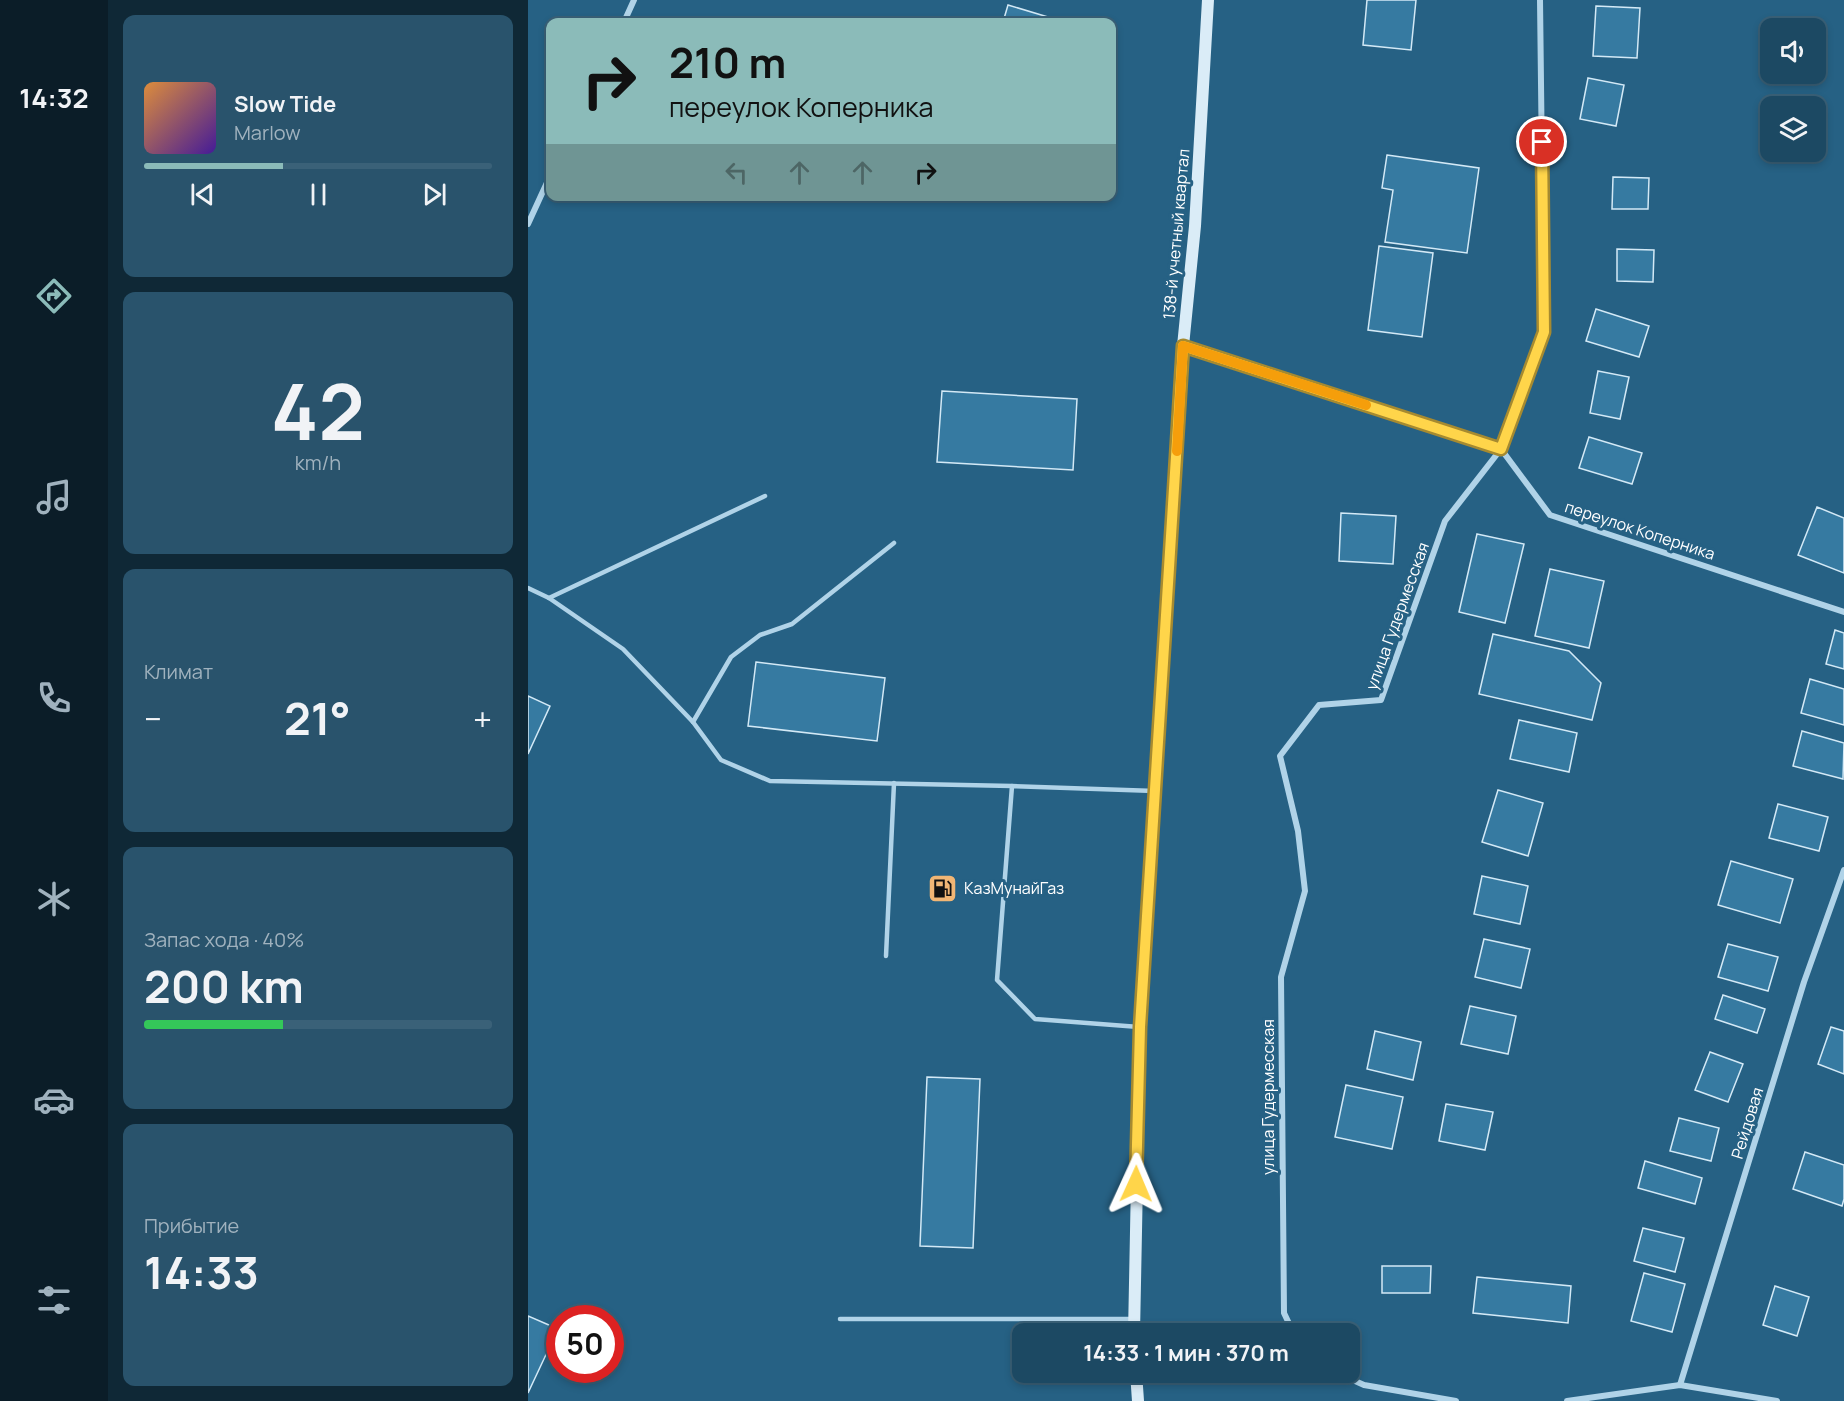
<!DOCTYPE html>
<html lang="ru">
<meta charset="utf-8">
<style>
:root{--surface:#1c4963;--page:#29536c;--text:#f1f3f6;--muted:#a0b2be;--line:#3a6178;--accent:#8bbbb9}
body{margin:0;font-family:Manrope,sans-serif;background:var(--page);color:var(--text);height:100vh;display:flex;flex-direction:column;font-size:22px;white-space:nowrap}
*{box-sizing:border-box;margin:0}
p{font-size:20px;color:var(--muted)}
.icon{flex:none;width:33px;height:33px;fill:none;stroke:currentColor;stroke-width:2;stroke-linecap:round;stroke-linejoin:round}
.map{position:relative;flex:1;overflow:hidden}
.details{display:flex;flex-direction:column;gap:15px;padding:15px;background:#0f2836;width:420px}
.details>*{flex:none}
.top-card{position:absolute;left:18px;top:18px;width:570px;height:183px;border-radius:12px;box-shadow:0 3px 9px #0003,0 0 0 2px var(--line);background:#8bbbb9;color:#111;overflow:hidden}
.controls{position:absolute;left:1232px;top:18px;display:grid;gap:12px}
.controls a{display:grid;place-items:center;width:66px;height:66px;border-radius:12px;background:var(--surface);box-shadow:0 3px 9px #0003,0 0 0 2px var(--line);font-size:30px}
.speed{position:absolute;left:18px;top:1305px;display:flex;gap:12px;font-size:30px;font-weight:700;text-align:center}
.speed>*{display:grid;place-content:center;width:78px;height:78px;border-radius:50%;background:var(--surface);box-shadow:0 3px 9px #0003,0 0 0 2px var(--line);line-height:1}
.speed .limit{border:9px solid #d22;background:#fff;color:#111}
.pin{position:absolute;display:grid;place-items:center;width:51px;height:51px;color:#fff;margin:-26px;border:3px solid #fff;border-radius:50%;box-shadow:0 2px 6px #0007}
.me{position:absolute;width:66px;margin:-33px;rotate:1deg;stroke-linejoin:round;filter:drop-shadow(0 0 4px #0008)}
.turn{display:flex;align-items:center;gap:21px;height:126px;padding:0 24px;font-size:27px}
.turn .icon{width:78px;height:78px;stroke-width:2.5}
.turn b{display:block;font-size:42px;line-height:51px}
.lanes{display:flex;align-items:center;height:57px;padding:0 24px;background:#0003;justify-content:center;gap:30px;direction:ltr}
.lanes .off{opacity:.35}
.big{font-size:45px;font-weight:700;line-height:1.1}
.details .card{flex:1;display:flex;flex-direction:column;justify-content:center;gap:9px;min-width:0;padding:0 21px;border-radius:12px;background:var(--page)}
.details .dial{align-items:center;gap:0}
.dial b{font-size:78px;line-height:1}
.song{display:flex;align-items:center;gap:18px}
.cover{width:72px;height:72px;border-radius:9px;background:linear-gradient(135deg,hsl(30 70% 55%),hsl(260 70% 35%))}
.played{height:6px;border-radius:3px;background:linear-gradient(90deg,var(--accent) 40%,var(--line) 40%)}
.keys{display:flex;justify-content:space-around;direction:ltr}
.heat{display:flex;justify-content:space-between;align-items:center;font-size:33px;direction:ltr}
.charge{height:9px;border-radius:4px;background:linear-gradient(90deg,#34c759 40%,var(--line) 0)}
.trip{position:absolute;left:484px;top:1323px;width:348px;height:60px;border-radius:12px;background:var(--surface);box-shadow:0 3px 9px #0003,0 0 0 2px var(--line);font-weight:700;line-height:60px;text-align:center}
main{display:flex;flex:1;min-height:0}
.dock{display:flex;flex-direction:column;width:108px;justify-content:space-around;align-items:center;background:#0b1d28;color:var(--muted)}
.dock .icon{width:42px;height:42px}
.dock .on{color:var(--accent)}
.dock b{font-size:27px;color:var(--text)}
.map>svg:first-child{display:block}
.building{fill:#367aa1;stroke:#d3e9f6;stroke-width:1.5}
.lines{fill:none;stroke-linecap:round;stroke-linejoin:round}
.service{stroke:#b0d3e8;stroke-width:4.5}
.minor{stroke:#b0d3e8;stroke-width:6}
.secondary{stroke:#daecf7;stroke-width:12}
.route-casing{stroke:#a68a30;stroke-width:15}
.route{stroke:#ffd54a;stroke-width:10}
.slow{stroke:#f59e0b;stroke-width:10}
.labels{text-anchor:middle;stroke-width:6;stroke-linejoin:round;paint-order:stroke}
.street-label{font-size:16px;fill:#fff;stroke:#266184}
.poi-label{font-size:16px;fill:#fff;stroke:#266184;text-anchor:start}
</style>
<main>
<nav class="dock">
<b>14:32</b>
<svg class="icon on" aria-label="directions" viewBox="0 0 24 24"><path d="M12 3l9 9-9 9-9-9zM9 14v-3h6M13 9l2 2-2 2"/></svg>
<svg class="icon" aria-label="music" viewBox="0 0 24 24"><path d="M9 18V5l10-2v13"/><circle cx="6" cy="18" r="3"/><circle cx="16" cy="16" r="3"/></svg>
<svg class="icon" aria-label="phone" viewBox="0 0 24 24"><path d="M5 4h4l2 5-3 2q2 4 5 5l2-3 5 2v4C11 20 4 13 5 4z"/></svg>
<svg class="icon" aria-label="climate" viewBox="0 0 24 24"><path d="M12 3v18M4 7l16 10M4 17L20 7"/></svg>
<svg class="icon" aria-label="car" viewBox="0 0 24 24"><path d="M5 17H2v-5l4-1 3-4h7l3 4 3 1v5h-3M9 17h6M6 11h13"/><circle cx="7" cy="17" r="2"/><circle cx="17" cy="17" r="2"/></svg>
<svg class="icon" aria-label="filters" viewBox="0 0 24 24"><path d="M4 7h16M4 17h16"/><circle cx="9" cy="7" r="2"/><circle cx="15" cy="17" r="2"/></svg>
</nav>
<section class="details">
<div class="card">
<div class="song"><i class="cover"></i><div><b>Slow Tide</b><p>Marlow</p></div></div>
<div class="played"></div>
<div class="keys"><svg class="icon" aria-label="previous" viewBox="0 0 24 24"><path d="M18 5L8 12l10 7zM5 5v14"/></svg><svg class="icon" aria-label="pause" viewBox="0 0 24 24"><path d="M8 5v14M16 5v14"/></svg><svg class="icon" aria-label="next" viewBox="0 0 24 24"><path d="M6 5l10 7-10 7zM19 5v14"/></svg></div>
</div>
<div class="card dial"><b>42</b><p>km/h</p></div>
<div class="card"><p>Климат</p>
<div class="heat"><a>−</a><b class="big">21°</b><a>+</a></div>
</div>
<div class="card"><p>Запас хода · 40%</p><b class="big">200 km</b><div class="charge"></div></div>
<div class="card"><p>Прибытие</p><b class="big">14:33</b></div>
</section>
<div class="map">
<svg width="1316" height="1401" viewBox="0 0 1316 1401">
<rect width="100%" height="100%" fill="#266184"/>
<g class="building">
<path d="M839,0H888L883,50L835,45Z"/>
<path d="M480,5L520,17L518,22H475Z"/>
<path d="M1068,6L1112,8L1109,58L1065,56Z"/>
<path d="M1060,78L1096,85L1088,126L1052,119Z"/>
<path d="M859,155L951,168L939,253L857,242L865,190L854,188Z"/>
<path d="M1085,177L1121,178L1120,209H1084Z"/>
<path d="M851,246L905,253L894,337L840,330Z"/>
<path d="M1089,249L1126,250L1125,282L1089,281Z"/>
<path d="M1068,309L1121,326L1111,357L1058,341Z"/>
<path d="M1070,371L1101,377L1092,419L1062,413Z"/>
<path d="M414,391L549,399L545,470L409,462Z"/>
<path d="M1061,437L1114,453L1104,484L1051,468Z"/>
<path d="M1289,507L1316,518V573L1270,555Z"/>
<path d="M813,513L868,516L865,564L811,561Z"/>
<path d="M949,534L996,544L977,623L931,612Z"/>
<path d="M1022,569L1076,581L1061,648L1007,636Z"/>
<path d="M1307,630L1316,633V669L1298,664Z"/>
<path d="M965,634L1041,651L1073,683L1064,720L951,694Z"/>
<path d="M228,662L357,678L349,741L220,726Z"/>
<path d="M1282,679L1316,689V725L1273,713Z"/>
<path d="M0,696L22,706L0,754Z"/>
<path d="M991,720L1049,733L1041,772L982,759Z"/>
<path d="M1274,731L1316,743L1315,779L1265,766Z"/>
<path d="M970,790L1015,803L1000,856L954,842Z"/>
<path d="M1250,804L1300,817L1291,851L1241,838Z"/>
<path d="M1203,861L1265,879L1252,923L1190,905Z"/>
<path d="M954,876L1000,886L992,924L946,914Z"/>
<path d="M956,939L1002,949L993,988L947,977Z"/>
<path d="M1200,944L1250,957L1240,991L1190,977Z"/>
<path d="M1195,995L1237,1009L1229,1033L1187,1019Z"/>
<path d="M942,1006L988,1016L980,1054L933,1044Z"/>
<path d="M1303,1027L1316,1031V1074L1290,1064Z"/>
<path d="M847,1031L893,1042L885,1080L839,1069Z"/>
<path d="M1182,1052L1215,1064L1200,1102L1167,1090Z"/>
<path d="M399,1077L452,1079L445,1248L392,1246Z"/>
<path d="M818,1085L875,1097L864,1149L807,1137Z"/>
<path d="M918,1104L965,1112L957,1150L911,1141Z"/>
<path d="M1151,1118L1191,1128L1183,1161L1142,1151Z"/>
<path d="M1277,1152L1316,1165V1199L1314,1206L1265,1189Z"/>
<path d="M1117,1161L1174,1178L1167,1204L1110,1188Z"/>
<path d="M1115,1228L1156,1238L1147,1272L1106,1261Z"/>
<path d="M854,1266H903L902,1293H854Z"/>
<path d="M1116,1273L1157,1284L1144,1332L1103,1321Z"/>
<path d="M949,1277L1043,1286L1040,1323L945,1313Z"/>
<path d="M1247,1286L1281,1297L1269,1336L1235,1325Z"/>
<path d="M0,1316L30,1329L0,1393Z"/>
</g>
<g class="lines">
<g class="service">
<path d="M0,588L21,598L95,649L165,722L193,760L242,781L484,786"/>
<path d="M21,598L237,496"/>
<path d="M165,722L203,657L232,635L264,624L366,543"/>
<path d="M358,956L366,783"/>
<path d="M611,1027L507,1019L469,980L484,786L627,791"/>
<path d="M312,1319H605"/>
</g>
<g class="minor">
<path d="M96,22L106,0"/>
<path d="M0,224L22,176"/>
<path d="M656,346L973,449L1022,515L1316,612"/>
<path d="M766,1334L756,1313L753,977L777,891L770,831L752,756L791,705L853,700L917,521L973,449L1016,332L1012,0"/>
<path d="M807,1372L836,1385L928,1401"/>
<path d="M1152,1385L1276,982L1316,870"/>
<path d="M1039,1401L1152,1385L1249,1401"/>
</g>
<g class="secondary">
<path d="M606,1334L612,1027L655,346L667,226L680,0"/>
<path d="M608,1372L610,1401"/>
</g>
</g>
<g class="lines">
<defs>
<path id="route" d="M608,1184L612,1027L655,346L973,449L1016,332L1014,142"/>
</defs>
<use href="#route" class="route-casing"/>
<use href="#route" class="route"/>
<path class="slow" d="M649,451L655,346L838,405"/>
</g>
<defs>
<symbol id="fuel-square" viewBox="-11 -11 22 22"><rect x="-9" y="-9" width="18" height="18" rx="4" fill="#f1b675" stroke="#266184"/><path d="M-5.5-6h7V0h2V4h1.3V-2.5L3-4.5l.8-.8L6-3V5H2.5V1h-1V6h-7ZM-4.2-4.7v3.2H.2V-4.7Z" fill="#111"/></symbol>
</defs>
<g fill-rule="evenodd">
<use href="#fuel-square" x="398" y="872" width="33" height="33"/>
</g>
<g class="labels">
<g class="street-label">
<text transform="translate(648 234) rotate(-85)" y="6">138-й учетный квартал</text>
<text transform="translate(1112 530) rotate(18)" y="6">переулок Коперника</text>
<text transform="translate(869 616) rotate(-70)" y="6">улица Гудермесская</text>
<text transform="translate(740 1097) rotate(-90)" y="6">улица Гудермесская</text>
<text transform="translate(1219 1123) rotate(-73)" y="6">Рейдовая</text>
</g>
<g class="poi-label">
<text x="436" y="894">КазМунайГаз</text>
</g>
</g>
</svg>
<div class="controls">
<a><svg class="icon" aria-label="sound" viewBox="0 0 24 24"><path d="M4 9h4l5-4v14l-5-4H4zM17 9q2 3 0 6"/></svg></a>
<a><svg class="icon" aria-label="layers" viewBox="0 0 24 24"><path d="M12 4l9 5-9 5-9-5zM3 14l9 5 9-5"/></svg></a>
</div>
<div class="speed"><div class="limit">50</div></div>
<div class="pin" style="left:1014px;top:142px;background:#d93025"><svg class="icon" aria-label="arrive" viewBox="0 0 24 24"><path d="M6 21V4h12l-3 4 3 4H6"/></svg></div>
<svg class="me" style="left:608px;top:1184px" viewBox="-20 -20 40 40"><path d="M0-17L14 15 0 8-14 15z" fill="#ffd54a" stroke="#fff" stroke-width="4"/></svg>
<div class="trip">14:33 · 1 мин · 370 m</div>
<div class="top-card">
<div class="turn"><svg class="icon" aria-label="right" viewBox="0 0 24 24"><path d="M7 20v-9h11M14 6l5 5-5 5"/></svg><div><b>210 m</b>переулок Коперника</div></div>
<div class="lanes"><svg class="icon off" aria-label="left" viewBox="0 0 24 24"><path d="M17 20v-9H6M10 6l-5 5 5 5"/></svg><svg class="icon off" aria-label="ahead" viewBox="0 0 24 24"><path d="M12 20V5M6 11l6-6 6 6"/></svg><svg class="icon off" aria-label="ahead" viewBox="0 0 24 24"><path d="M12 20V5M6 11l6-6 6 6"/></svg><svg class="icon" aria-label="right" viewBox="0 0 24 24"><path d="M7 20v-9h11M14 6l5 5-5 5"/></svg></div>
</div>
</div>
</main>
